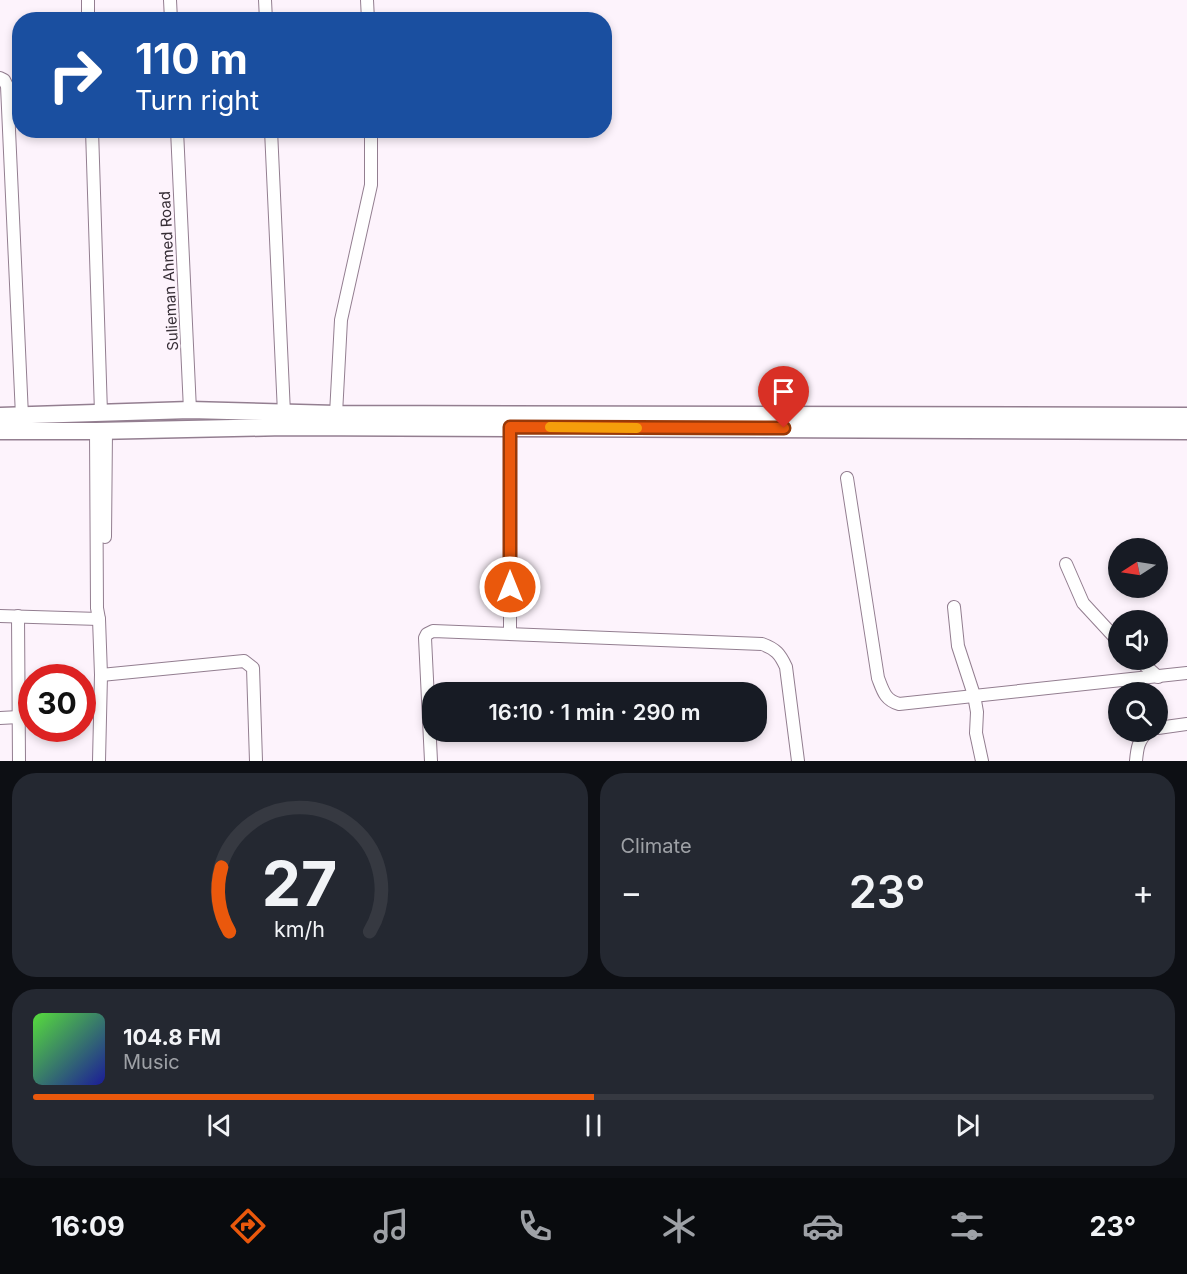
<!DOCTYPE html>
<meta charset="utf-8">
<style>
:root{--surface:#171b24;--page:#242831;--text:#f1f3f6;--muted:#9ea1a6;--line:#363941;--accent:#ea580c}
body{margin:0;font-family:Inter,sans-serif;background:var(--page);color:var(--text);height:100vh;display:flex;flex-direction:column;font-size:22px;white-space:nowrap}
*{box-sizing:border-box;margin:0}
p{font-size:20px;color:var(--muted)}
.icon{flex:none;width:33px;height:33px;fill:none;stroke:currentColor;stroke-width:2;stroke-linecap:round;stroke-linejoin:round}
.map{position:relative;height:761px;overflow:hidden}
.drawer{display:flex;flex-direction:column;gap:12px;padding:12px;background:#0d0f14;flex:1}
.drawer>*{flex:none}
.hud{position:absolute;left:12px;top:12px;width:600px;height:126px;border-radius:24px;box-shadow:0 3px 9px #0003;background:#1a4fa0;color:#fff;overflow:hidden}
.needle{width:39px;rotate:258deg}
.buttons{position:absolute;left:1108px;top:538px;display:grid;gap:12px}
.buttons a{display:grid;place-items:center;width:60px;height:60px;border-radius:50%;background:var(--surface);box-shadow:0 3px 9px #0003;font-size:30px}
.speed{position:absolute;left:18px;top:664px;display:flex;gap:12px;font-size:30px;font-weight:700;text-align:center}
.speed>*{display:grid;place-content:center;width:78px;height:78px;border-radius:50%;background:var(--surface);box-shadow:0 3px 9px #0003;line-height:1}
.speed .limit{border:9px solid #d22;background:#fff;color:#111}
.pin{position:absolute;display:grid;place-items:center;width:51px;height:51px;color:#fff;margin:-62px -26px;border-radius:50% 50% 50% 0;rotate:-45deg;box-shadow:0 0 6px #0007}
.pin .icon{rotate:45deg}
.me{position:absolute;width:66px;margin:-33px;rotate:0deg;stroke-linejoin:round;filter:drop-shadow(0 0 4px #0008)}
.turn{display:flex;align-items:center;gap:21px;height:126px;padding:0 24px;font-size:27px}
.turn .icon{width:78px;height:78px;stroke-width:2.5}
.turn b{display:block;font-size:42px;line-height:51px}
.big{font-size:45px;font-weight:600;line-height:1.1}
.drawer .card{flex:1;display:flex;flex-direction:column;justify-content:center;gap:9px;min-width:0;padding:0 21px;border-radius:24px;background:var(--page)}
.drawer .dial{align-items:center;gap:0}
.dial svg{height:156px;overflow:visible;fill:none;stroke:var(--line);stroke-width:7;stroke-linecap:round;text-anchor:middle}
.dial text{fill:var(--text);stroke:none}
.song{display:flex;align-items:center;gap:18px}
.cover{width:72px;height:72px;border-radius:9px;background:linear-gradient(135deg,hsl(110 70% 55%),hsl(240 70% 35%))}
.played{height:6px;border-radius:3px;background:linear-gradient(90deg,var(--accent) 50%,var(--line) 50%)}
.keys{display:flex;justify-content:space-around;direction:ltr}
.heat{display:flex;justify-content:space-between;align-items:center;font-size:33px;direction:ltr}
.drawer .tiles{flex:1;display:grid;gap:12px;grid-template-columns:1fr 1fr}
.card:last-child{grid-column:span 2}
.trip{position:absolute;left:422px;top:682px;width:345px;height:60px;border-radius:24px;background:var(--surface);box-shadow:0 3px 9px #0003;font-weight:600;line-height:60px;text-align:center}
.tabs{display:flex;height:96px;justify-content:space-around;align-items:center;background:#090b0e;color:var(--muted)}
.tabs .icon{width:42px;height:42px}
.tabs .selected{color:var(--accent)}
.tabs b{font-size:27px;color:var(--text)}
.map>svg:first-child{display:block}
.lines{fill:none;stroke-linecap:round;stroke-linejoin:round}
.street-casing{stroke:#937e90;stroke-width:14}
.secondary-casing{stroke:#937e90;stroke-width:19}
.street{stroke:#fff;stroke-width:12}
.secondary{stroke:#fff;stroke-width:16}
.route-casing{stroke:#983908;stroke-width:15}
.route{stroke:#ea580c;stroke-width:10}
.slow{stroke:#f59e0b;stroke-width:10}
.labels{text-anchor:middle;stroke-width:4.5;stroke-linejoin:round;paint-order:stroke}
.street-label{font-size:15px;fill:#362d35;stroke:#fdf3fc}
</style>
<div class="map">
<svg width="1187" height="761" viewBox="0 0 1187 761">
<rect width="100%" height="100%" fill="#fdf3fc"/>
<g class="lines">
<defs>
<g id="street">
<path d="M88,0V20"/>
<path d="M170,0L171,20"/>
<path d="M265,0L266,20"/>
<path d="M367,0L368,20"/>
<path d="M0,78L4,80L7,86L22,416"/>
<path d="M92,130L101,413"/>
<path d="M177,130L190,410"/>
<path d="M271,130L284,413"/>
<path d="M336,414L341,320L371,185V130"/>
<path d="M96,431L97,608L99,619L101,675L99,761"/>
<path d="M847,478L878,678C883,691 885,700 899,704L1187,673"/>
<path d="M105,537L106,431"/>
<path d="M1066,564L1083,603L1119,642"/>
<path d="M954,607L958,646L974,695L977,712L976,733L982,761"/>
<path d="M0,616L99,619"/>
<path d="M18,616L19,761"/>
<path d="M510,633V427"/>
<path d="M1139,660L1158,677"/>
<path d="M101,675L244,661L253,668L256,761"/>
<path d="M0,718L19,717"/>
<path d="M1158,728L1187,724"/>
<path d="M431,761L425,638L427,634L433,631L762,644C776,649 780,654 786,667L798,761"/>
<path d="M1136,761C1137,750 1138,739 1148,732"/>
</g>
<g id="secondary">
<path d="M0,416L190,410L336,414L1187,416"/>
<path d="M0,431H96L285,427L1187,431"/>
</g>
</defs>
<use href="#street" class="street-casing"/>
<use href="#secondary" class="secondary-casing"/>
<use href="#street" class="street"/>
<use href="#secondary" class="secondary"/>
</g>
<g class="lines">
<defs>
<path id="route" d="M510,587V427L784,428"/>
</defs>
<use href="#route" class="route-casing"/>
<use href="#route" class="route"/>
<path class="slow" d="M550,427L637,428"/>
</g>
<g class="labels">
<g class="street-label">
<text transform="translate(169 271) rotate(-93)" y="5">Sulieman Ahmed Road</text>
</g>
</g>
</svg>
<div class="buttons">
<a><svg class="needle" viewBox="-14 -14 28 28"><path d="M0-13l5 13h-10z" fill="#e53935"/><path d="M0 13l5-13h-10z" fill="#9ea1a6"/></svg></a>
<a><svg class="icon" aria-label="sound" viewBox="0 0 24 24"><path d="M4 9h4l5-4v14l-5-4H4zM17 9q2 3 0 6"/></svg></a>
<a><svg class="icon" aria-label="search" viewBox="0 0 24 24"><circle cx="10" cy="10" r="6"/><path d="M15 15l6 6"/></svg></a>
</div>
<div class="speed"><div class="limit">30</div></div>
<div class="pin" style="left:784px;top:428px;background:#d93025"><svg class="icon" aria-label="arrive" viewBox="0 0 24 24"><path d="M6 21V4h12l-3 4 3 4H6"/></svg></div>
<svg class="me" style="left:510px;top:587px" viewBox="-20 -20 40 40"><circle r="17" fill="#ea580c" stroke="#fff" stroke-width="3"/><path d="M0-11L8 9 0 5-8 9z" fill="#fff"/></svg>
<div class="trip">16:10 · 1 min · 290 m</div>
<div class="hud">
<div class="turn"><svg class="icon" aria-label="right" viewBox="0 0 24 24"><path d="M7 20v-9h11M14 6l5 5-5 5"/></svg><div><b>110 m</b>Turn right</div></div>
</div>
</div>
<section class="drawer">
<div class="tiles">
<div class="card dial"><svg viewBox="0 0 100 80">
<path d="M14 69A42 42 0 1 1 86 69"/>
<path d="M14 69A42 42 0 0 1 10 36" stroke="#ea580c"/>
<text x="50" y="56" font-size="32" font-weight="700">27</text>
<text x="50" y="72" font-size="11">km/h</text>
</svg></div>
<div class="card"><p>Climate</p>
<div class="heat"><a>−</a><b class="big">23°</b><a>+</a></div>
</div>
<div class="card">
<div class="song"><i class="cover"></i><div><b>104.8 FM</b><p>Music</p></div></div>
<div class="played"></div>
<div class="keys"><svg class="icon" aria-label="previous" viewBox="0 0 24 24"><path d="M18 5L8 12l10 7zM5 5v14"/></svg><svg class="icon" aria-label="pause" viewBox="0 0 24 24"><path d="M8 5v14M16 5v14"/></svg><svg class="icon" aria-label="next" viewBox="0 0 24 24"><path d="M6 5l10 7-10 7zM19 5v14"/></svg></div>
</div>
</div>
</section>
<nav class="tabs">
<b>16:09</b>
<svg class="icon selected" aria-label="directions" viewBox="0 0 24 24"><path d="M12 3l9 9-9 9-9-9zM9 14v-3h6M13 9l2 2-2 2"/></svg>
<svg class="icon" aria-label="music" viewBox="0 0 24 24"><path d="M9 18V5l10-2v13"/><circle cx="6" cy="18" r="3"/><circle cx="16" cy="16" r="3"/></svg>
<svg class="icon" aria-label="phone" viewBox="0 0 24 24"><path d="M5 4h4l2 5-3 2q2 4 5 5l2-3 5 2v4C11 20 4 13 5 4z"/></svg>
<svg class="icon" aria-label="climate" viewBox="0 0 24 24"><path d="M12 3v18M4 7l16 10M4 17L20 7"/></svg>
<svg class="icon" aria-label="car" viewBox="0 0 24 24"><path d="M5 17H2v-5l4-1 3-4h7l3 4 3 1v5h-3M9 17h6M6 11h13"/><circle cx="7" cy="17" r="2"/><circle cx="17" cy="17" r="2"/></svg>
<svg class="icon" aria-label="filters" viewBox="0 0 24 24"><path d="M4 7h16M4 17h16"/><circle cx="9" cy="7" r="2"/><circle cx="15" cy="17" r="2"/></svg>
<b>23°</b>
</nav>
